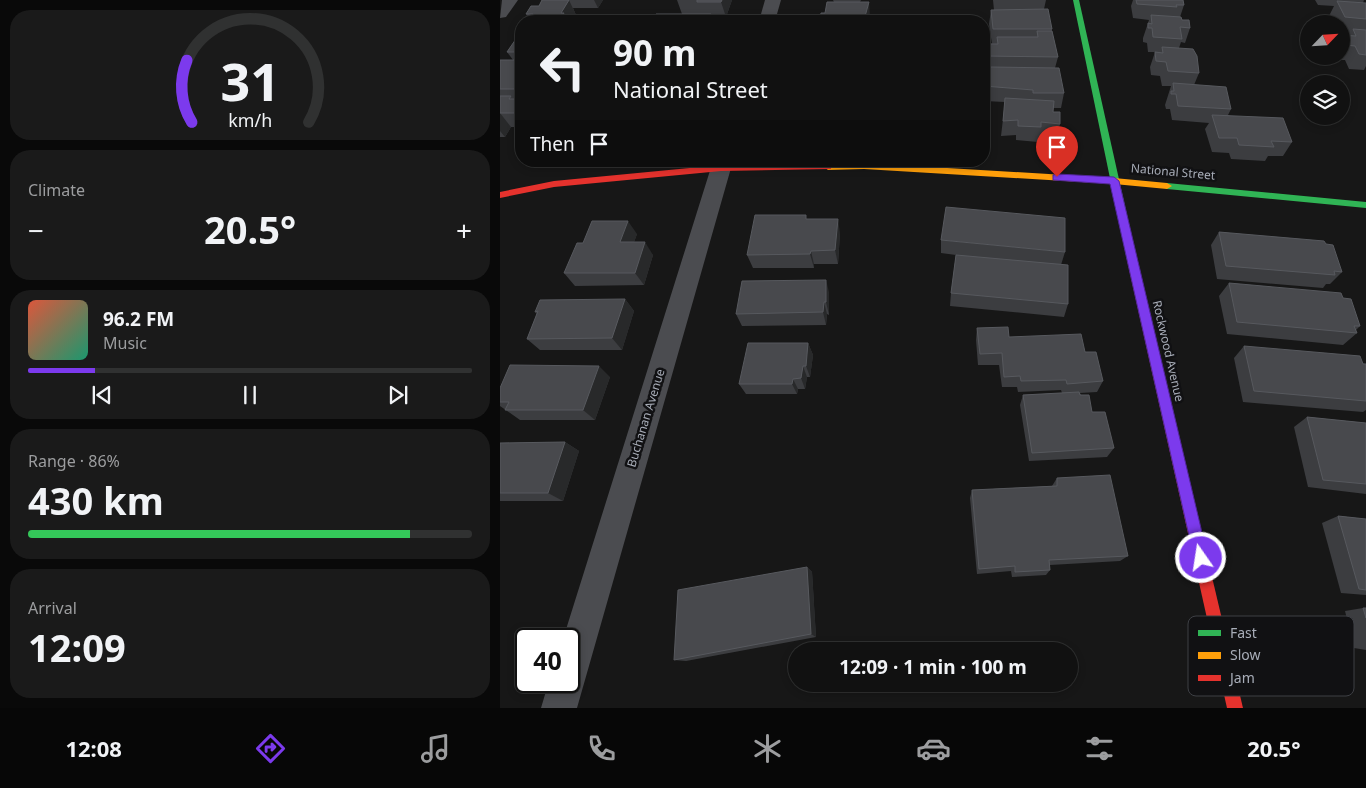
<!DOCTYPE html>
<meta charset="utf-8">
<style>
:root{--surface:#111;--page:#1a1a1a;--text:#f1f3f6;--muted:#9c9d9f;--line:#303131;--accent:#7c3aed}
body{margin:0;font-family:"Noto Sans",sans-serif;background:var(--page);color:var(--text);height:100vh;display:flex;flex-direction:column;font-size:19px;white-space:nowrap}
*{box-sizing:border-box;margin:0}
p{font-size:16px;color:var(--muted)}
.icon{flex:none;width:28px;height:28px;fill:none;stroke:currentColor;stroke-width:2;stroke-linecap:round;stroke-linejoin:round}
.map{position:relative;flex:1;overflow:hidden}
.panel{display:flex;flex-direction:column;gap:10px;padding:10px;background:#090909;width:500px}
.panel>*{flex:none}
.banner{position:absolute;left:15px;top:15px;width:475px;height:152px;border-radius:20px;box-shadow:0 2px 8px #0003,0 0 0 1px var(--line);background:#111;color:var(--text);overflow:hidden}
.needle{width:32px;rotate:65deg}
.fabs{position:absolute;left:800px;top:15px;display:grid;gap:10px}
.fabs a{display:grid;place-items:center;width:50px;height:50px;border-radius:50%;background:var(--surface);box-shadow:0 2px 8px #0003,0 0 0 1px var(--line);font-size:25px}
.speed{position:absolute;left:15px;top:628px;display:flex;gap:10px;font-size:25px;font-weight:700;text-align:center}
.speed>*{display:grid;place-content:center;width:65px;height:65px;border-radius:50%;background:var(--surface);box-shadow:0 2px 8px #0003,0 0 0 1px var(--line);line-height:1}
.speed .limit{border:2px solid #111;border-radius:8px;background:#fff;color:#111}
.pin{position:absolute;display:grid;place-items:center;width:42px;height:42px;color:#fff;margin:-51px -21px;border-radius:50% 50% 50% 0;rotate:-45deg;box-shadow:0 0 5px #0007}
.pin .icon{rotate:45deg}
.me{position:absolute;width:55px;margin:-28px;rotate:347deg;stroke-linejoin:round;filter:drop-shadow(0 0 4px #0008)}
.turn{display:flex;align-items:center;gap:18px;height:105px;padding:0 15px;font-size:22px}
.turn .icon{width:65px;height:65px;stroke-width:2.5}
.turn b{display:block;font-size:35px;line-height:42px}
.then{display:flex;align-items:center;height:48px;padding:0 15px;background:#0003;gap:10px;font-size:19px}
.big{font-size:38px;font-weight:700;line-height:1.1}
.panel .card{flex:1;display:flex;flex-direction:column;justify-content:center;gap:8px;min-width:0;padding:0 18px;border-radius:20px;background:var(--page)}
.panel .dial{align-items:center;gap:0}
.dial svg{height:130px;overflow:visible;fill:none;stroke:var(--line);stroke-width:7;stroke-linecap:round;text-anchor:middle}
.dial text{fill:var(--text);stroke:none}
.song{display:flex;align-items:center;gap:15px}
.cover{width:60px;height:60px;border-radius:8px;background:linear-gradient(135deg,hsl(10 70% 55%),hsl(160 70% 35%))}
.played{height:5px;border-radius:2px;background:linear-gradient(90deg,var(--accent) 15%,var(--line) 15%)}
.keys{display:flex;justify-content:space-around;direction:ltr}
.heat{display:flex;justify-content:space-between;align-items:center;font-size:28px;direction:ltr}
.charge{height:8px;border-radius:4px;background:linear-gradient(90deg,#34c759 86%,var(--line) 0)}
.trip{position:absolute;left:288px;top:642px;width:290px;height:50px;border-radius:25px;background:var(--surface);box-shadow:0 2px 8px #0003,0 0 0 1px var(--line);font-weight:700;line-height:50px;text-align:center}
.tabs{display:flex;height:80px;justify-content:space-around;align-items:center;background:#070707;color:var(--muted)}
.tabs .icon{width:35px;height:35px}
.tabs .on{color:var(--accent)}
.tabs b{font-size:22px;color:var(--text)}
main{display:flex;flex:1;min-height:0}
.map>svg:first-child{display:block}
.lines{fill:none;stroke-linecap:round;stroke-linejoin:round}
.street{fill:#4b4c50;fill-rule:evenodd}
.fast{fill:#30b455;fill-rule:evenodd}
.slow{fill:#ff9f0a;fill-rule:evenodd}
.jam{fill:#e5322d;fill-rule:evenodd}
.wall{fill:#3c3d40}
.shaded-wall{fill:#28292a}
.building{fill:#48494d;stroke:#57595e}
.route{fill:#7c3aed;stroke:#51269a}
.labels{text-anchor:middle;stroke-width:5;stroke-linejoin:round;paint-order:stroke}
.street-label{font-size:12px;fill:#a8adb8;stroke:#111113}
.key{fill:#111113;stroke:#3e4045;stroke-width:1}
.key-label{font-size:14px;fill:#a8adb8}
</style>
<main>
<section class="panel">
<div class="card dial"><svg viewBox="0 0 100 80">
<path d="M14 69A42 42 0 1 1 86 69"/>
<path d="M14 69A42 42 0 0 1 11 31" stroke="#7c3aed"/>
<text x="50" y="56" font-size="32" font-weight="700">31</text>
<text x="50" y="72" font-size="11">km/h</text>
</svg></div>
<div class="card"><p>Climate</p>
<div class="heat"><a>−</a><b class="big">20.5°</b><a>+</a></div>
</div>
<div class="card">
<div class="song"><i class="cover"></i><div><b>96.2 FM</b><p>Music</p></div></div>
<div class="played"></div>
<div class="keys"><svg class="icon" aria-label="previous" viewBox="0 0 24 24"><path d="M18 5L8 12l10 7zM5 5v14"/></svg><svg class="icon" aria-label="pause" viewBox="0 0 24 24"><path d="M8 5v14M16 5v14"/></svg><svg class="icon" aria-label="next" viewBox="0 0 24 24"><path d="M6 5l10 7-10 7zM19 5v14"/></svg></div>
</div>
<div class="card"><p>Range · 86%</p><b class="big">430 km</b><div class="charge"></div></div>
<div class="card"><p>Arrival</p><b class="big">12:09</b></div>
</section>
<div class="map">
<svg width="866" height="708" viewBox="0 0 866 708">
<rect width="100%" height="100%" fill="#171717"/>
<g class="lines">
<g class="street">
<path d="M2,0H18L6,17L0,18Z"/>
<path d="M265,0H281L275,21H259Z"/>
<path d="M213,161H233L77,708H41L49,681H69V639H63Z"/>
</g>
<g class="fast">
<path d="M573,0H579L637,260L632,264L627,260Z"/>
<path d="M667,183L866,202V208L667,189L662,186Z"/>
</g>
<path class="slow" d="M364,163L614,178L667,183L672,186L667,189L614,184L364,169L328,170L324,167L328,164Z"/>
<g class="jam">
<path d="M328,164L331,165V169L221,171L54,187L0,198V192L54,181L221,165Z"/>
<path d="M632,256L637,260L743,708H727L627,260Z"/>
</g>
</g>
<g class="wall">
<path d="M42,0H103L98,8H73L76,15L73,21H30L26,14L39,6Z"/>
<path d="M177,0H232L226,17L211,16L201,14H182Z"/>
<path d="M333,0H361L360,2L370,16L369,21H321L320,18L325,13L334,2Z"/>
<path d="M493,0H546L544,9L552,29V31L558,57L555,68L564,93L561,108H553V112L560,124L557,138L539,137L538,142L516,140V135L501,136L505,102L484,101V74H489V71H484V44L497,43L492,44L489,24L491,10H494Z"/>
<path d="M633,0H683L684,5L680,17L682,20L690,28L685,43L681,42L679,48L699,73L694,85L731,109L728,115L792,142L783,156H768L765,161L731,159L729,153L712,152L705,129L709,123L672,120L670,109H666L665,105L671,86H662L660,76L651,75L650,67L655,52H648L647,43L643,42V38L649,20L633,18L631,6Z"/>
<path d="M815,0H864L863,3H866V66L864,70L849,69L845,60H836L834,56H841V36L849,35L850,33L841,32V24H832L829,16L834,6L818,5Z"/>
<path d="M21,33V127H11L5,137H0V61L13,60L7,52Z"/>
<path d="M308,219L340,233L338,264H314V268H253L247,255Z"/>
<path d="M719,232L826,244L842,272L830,284H826L823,288L717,279L711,245Z"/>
<path d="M137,234L134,242L153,255L144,285L75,286L64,273L83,243Z"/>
<path d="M441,240L565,252L561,265L568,304L564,317L450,306L451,293L456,255L441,253Z"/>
<path d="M729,283L843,298L860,326L856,330L857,333L843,345L727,334L719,296Z"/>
<path d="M329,292V315L327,314L326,325L242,326L236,314Z"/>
<path d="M125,299L134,311L122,350H40L27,339L37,314L35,312Z"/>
<path d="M477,328L509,337L585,352L603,381L597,392L580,393L614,448L607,457L529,461L520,405L523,395L562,393L561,390L518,392L517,387H502L499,365H478L476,340Z"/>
<path d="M308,343L313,355L310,377H307L305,389H298L297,394H246L239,384Z"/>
<path d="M744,346L866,364V410L863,412L743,402L734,358Z"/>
<path d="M110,377L95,420H20L0,406V388Z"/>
<path d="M807,417L866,423V494L808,487L794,427Z"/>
<path d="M65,442L79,451L63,501H0V443Z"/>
<path d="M557,478L628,556L620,561L550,565V570L546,575L512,577L511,571L477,574L470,498L472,490L552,486Z"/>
<path d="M838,516L866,519V595L841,593L822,523Z"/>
<path d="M307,567L312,572L316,637L186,661L174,660Z"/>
<path d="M863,608H866V650L854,648L845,611Z"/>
</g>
<g class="shaded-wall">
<path d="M69,0L76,15L73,21H61L60,20L61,13Z"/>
<path d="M94,0H103L98,8Z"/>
<path d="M222,0H232L226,17L221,2Z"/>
<path d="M369,2L370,16L369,21H364Z"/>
<path d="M211,14L213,21H208Z"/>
<path d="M18,83L21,89V99L14,89Z"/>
<path d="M0,113L11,127L5,137L0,131Z"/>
<path d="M338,219L340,233L338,264L335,250Z"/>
<path d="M128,221L137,234L129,256L120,242Z"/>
<path d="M145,242L153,255L144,285L135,273Z"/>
<path d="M311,251L314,264V268L310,254Z"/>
<path d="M326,280L329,292V315L326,302Z"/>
<path d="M125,299L134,311L122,350L112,338Z"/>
<path d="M324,302L327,314L326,325L323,312Z"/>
<path d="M308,343L313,355L310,377L306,366Z"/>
<path d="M99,366L110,377L95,420L83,410Z"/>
<path d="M303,366L307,377L305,389L301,378Z"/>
<path d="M293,379L298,389L297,394L292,384Z"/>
<path d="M65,442L79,451L63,501L48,493Z"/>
<path d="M307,567L312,572L316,637L311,634Z"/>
</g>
<g class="building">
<path d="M42,0H69L61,13H64L60,20H29L33,14H26L31,6H39Z"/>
<path d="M197,0H222L221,2H197Z"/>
<path d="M636,0H683L684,5H676L677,7L637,4Z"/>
<path d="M837,1L866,3V19L845,17Z"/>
<path d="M327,2H369L364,20L338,19L337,21H323L324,18H320L321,13H325Z"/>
<path d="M548,9L552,29H493L491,10Z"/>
<path d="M156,14H211L208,21H153Z"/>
<path d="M651,15L681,17L682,20H689L690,28L680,27L682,39L653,37L652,28H648V23L652,24Z"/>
<path d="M853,29L866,30V55L859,54L855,46L845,45L841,35L856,36Z"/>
<path d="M537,31H552L558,57L484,56V44H498L497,37H538Z"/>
<path d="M20,33H21V52H7Z"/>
<path d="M662,47L693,49L697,56L699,73L668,71L666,62L656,61L655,52L663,53Z"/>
<path d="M0,60H21V83H18L14,89H0Z"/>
<path d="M490,67L559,68L564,93H533V90L484,86V74H490Z"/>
<path d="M673,83L726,87L731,109L678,106L676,94H671V91H674Z"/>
<path d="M0,96H11L9,99H21V113H0Z"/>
<path d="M505,98L554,101L553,112H560V124L541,122V127L518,126V120L503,121Z"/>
<path d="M712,115L783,118L792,142L771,141L774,147L739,145L737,138H719Z"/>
<path d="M446,207L565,218V252L441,240Z"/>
<path d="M255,215H306V219H338L335,250L311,251L310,254L247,255Z"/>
<path d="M92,221H128L120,242H145L135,273H64L77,243H83Z"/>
<path d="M719,232L824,241L826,244L833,245L842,272L834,271L835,275L726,266Z"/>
<path d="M456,255L568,265V304L451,293Z"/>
<path d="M326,280V302H324L323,312L236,314L242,281Z"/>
<path d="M729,283L841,293L843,298L851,299L860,326H854L857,333L737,322Z"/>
<path d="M125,299L112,338L27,339L38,311L35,312L40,300Z"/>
<path d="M508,327L509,337L581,334L585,352H596L603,381L567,384L566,380L521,381L520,376L504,377L502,353L480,354L477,328Z"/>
<path d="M248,343H308L306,366H303L301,378L293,379L292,384H239Z"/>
<path d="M744,346L860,356L863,364H866V401L754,391Z"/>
<path d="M10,365L99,366L83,410H5L9,402H0V388Z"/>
<path d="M579,392L580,395H589L592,412H605L614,448L532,453L523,395Z"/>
<path d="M807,417L866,423V484L823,480Z"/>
<path d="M65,442L48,493H0V443Z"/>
<path d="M610,475L628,556L549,560L550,570L515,572V566L479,569L472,490L557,486V478Z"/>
<path d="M838,516L866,519V590L859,589Z"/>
<path d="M307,567L311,634L174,660L178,590Z"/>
<path d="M863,608H866V618Z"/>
</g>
<path class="route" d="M557,174L614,177L619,181L708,558L706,563L701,565L696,563L694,558L610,184L553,180V175Z"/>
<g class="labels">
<g class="street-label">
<text transform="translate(673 172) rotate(5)" y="4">National Street</text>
<text transform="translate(668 351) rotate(77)" y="4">Rockwood Avenue</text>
<text transform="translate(146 418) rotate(-73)" y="4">Buchanan Avenue</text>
</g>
</g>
<rect x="688" y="616" width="166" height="80" rx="8" class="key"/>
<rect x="698" y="630" width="23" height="6" fill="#30b455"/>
<rect x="698" y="652" width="23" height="7" fill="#ff9f0a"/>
<rect x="698" y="675" width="23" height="6" fill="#e5322d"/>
<g class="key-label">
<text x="730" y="638">Fast</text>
<text x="730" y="660">Slow</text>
<text x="730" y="683">Jam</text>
</g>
</svg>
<div class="fabs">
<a><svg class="needle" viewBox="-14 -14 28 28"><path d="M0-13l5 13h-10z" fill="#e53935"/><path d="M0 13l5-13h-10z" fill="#9c9d9f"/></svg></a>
<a><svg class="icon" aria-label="layers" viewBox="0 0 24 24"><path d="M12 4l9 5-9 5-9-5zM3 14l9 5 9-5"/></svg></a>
</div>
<div class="speed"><div class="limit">40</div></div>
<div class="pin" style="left:557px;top:177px;background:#d93025"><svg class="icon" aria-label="arrive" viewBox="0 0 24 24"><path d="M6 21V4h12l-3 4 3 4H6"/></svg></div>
<svg class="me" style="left:701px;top:558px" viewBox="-20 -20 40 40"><circle r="17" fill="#7c3aed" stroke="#fff" stroke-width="3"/><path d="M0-11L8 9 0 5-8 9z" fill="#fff"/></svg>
<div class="trip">12:09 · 1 min · 100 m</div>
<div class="banner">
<div class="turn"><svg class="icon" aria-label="left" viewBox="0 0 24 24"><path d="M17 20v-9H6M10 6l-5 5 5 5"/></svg><div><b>90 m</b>National Street</div></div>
<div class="then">Then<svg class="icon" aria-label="arrive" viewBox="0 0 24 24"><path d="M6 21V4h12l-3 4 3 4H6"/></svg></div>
</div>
</div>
</main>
<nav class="tabs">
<b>12:08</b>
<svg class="icon on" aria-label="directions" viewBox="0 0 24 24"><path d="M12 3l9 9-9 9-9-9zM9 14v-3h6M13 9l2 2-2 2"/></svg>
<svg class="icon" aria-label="music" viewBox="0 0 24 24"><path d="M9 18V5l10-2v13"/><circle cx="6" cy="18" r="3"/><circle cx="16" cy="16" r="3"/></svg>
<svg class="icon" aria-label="phone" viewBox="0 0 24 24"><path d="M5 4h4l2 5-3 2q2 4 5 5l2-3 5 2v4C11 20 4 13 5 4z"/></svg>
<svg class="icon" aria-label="climate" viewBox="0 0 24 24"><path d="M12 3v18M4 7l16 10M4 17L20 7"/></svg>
<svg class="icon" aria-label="car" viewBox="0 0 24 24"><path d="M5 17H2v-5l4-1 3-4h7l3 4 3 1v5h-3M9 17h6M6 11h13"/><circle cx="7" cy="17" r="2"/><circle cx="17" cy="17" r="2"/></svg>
<svg class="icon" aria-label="filters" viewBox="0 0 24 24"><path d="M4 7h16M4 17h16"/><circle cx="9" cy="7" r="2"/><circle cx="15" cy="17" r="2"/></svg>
<b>20.5°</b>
</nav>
